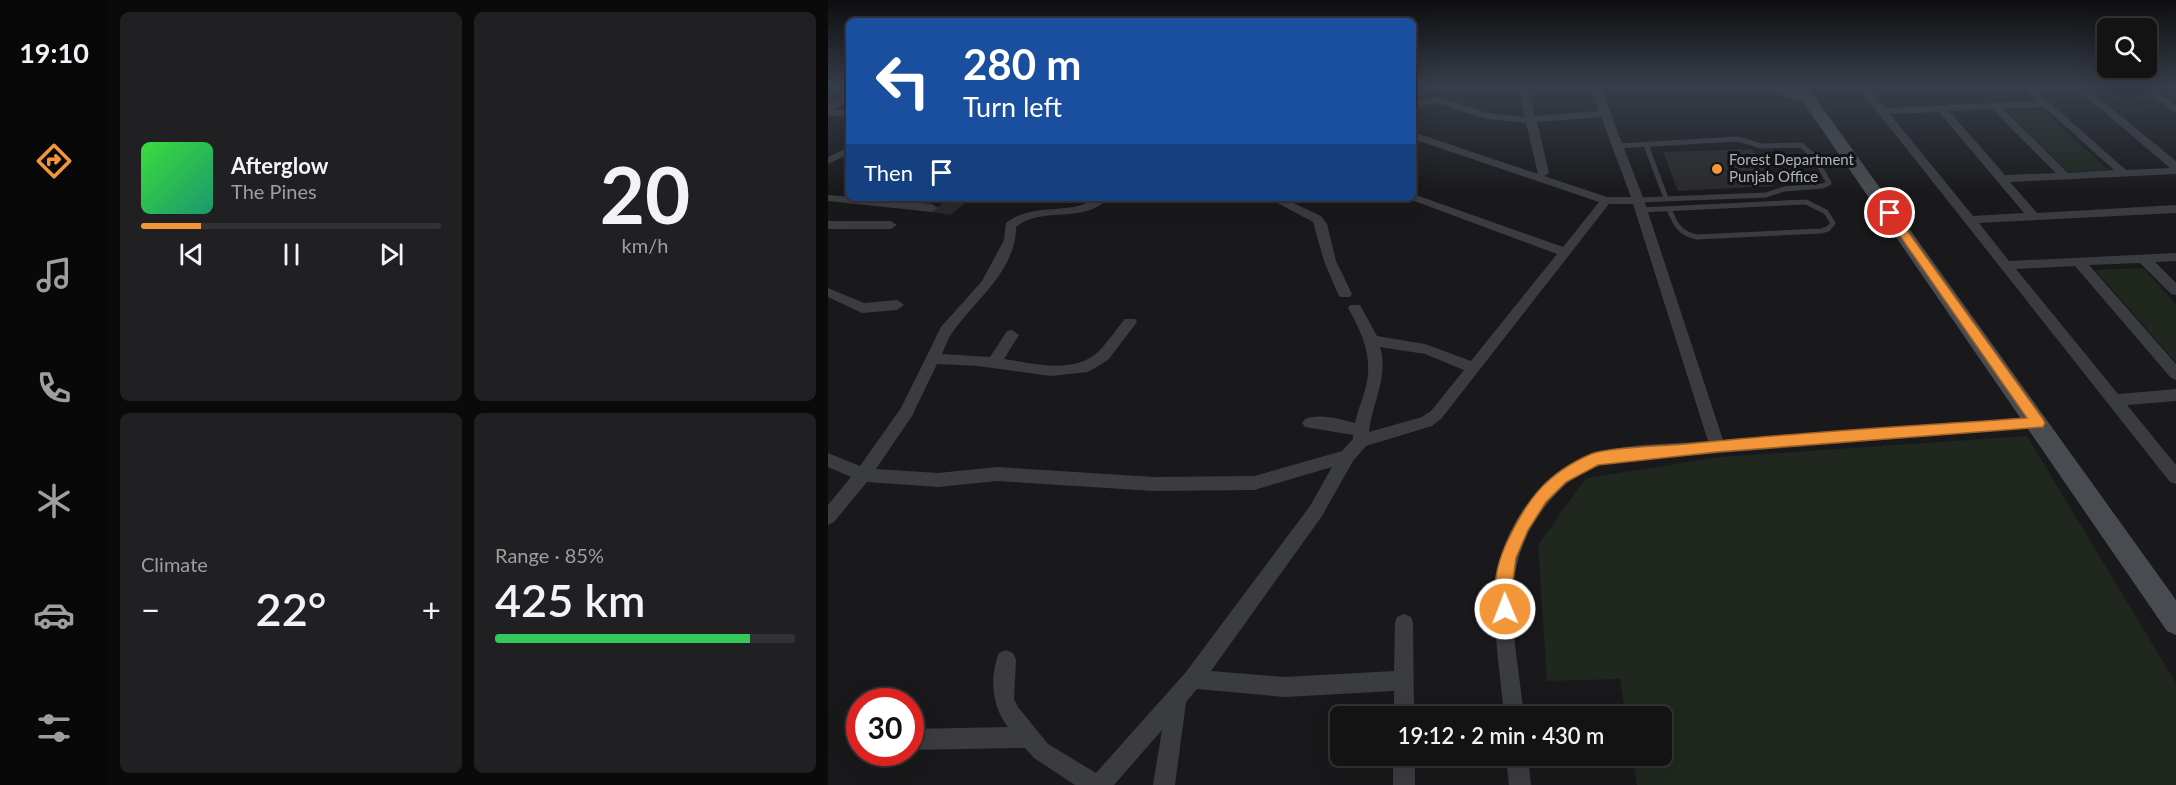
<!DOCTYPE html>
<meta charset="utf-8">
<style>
:root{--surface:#131314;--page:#202022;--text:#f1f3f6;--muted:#9d9ea0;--line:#323234;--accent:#f3963a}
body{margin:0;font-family:Lato,sans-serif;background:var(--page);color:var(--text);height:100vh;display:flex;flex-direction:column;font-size:22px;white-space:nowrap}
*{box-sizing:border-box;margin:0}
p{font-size:20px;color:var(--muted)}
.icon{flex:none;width:33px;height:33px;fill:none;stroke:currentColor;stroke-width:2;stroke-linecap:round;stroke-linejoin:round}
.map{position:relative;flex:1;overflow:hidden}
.details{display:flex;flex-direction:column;gap:12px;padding:12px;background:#0a0a0b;width:720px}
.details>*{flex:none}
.guide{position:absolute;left:18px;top:18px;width:570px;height:183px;border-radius:9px;box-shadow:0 6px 24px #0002,0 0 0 2px var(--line);background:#1a4fa0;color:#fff;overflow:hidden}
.buttons{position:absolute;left:1269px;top:18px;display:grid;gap:12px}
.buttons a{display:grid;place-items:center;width:60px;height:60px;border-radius:9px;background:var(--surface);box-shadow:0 6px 24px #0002,0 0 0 2px var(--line);font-size:30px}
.speed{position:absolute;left:18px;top:688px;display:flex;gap:12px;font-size:30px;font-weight:700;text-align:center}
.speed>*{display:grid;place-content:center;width:78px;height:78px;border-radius:50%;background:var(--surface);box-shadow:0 6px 24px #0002,0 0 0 2px var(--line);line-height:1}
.speed .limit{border:9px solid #d22;background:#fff;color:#111}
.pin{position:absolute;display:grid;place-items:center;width:51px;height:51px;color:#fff;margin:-26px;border:3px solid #fff;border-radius:50%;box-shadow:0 2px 6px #0007}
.me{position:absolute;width:66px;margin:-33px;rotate:359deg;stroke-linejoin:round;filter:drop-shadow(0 0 4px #0008)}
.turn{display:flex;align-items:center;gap:21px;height:126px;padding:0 18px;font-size:27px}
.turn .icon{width:78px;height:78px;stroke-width:2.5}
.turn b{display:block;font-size:42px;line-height:51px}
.then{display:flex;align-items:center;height:57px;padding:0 18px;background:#0003;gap:12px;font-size:22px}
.big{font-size:45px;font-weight:600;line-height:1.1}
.details .widget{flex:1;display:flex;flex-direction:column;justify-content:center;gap:9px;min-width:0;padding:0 21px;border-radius:9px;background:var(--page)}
.details .dial{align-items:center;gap:0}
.dial b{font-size:78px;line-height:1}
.song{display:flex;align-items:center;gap:18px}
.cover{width:72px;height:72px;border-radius:9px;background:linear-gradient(135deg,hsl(120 70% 55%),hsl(160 70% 35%))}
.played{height:6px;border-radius:3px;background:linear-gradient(90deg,var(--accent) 20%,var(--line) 20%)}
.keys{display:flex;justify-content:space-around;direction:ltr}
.heat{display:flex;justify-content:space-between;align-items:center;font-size:33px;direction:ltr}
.charge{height:9px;border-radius:4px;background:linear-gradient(90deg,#34c759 85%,var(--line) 0)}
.details .tiles{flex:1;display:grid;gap:12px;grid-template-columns:repeat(2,1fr)}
.trip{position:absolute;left:502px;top:706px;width:342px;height:60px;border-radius:9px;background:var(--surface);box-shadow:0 6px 24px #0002,0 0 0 2px var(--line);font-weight:600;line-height:60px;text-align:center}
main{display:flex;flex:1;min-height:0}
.tabs{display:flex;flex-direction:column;width:108px;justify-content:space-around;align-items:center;background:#080808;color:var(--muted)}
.tabs .icon{width:42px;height:42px}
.tabs .selected{color:var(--accent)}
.tabs b{font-size:27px;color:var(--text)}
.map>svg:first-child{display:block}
.green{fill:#1f271f}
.building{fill:#292a2c}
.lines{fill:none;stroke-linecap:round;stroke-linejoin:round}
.service{stroke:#3a3c40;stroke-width:5}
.minor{fill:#3a3c40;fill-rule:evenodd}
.secondary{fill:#484c50;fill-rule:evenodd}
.route{fill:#f3963a;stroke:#9e6226;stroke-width:1.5}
.poi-dot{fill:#f3963a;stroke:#141416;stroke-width:2}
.labels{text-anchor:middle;stroke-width:6;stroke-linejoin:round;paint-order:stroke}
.far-poi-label{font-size:15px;fill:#acb3bb;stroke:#141416;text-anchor:start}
</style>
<main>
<nav class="tabs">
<b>19:10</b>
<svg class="icon selected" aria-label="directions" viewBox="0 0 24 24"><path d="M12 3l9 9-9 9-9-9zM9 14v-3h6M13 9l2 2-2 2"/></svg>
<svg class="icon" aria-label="music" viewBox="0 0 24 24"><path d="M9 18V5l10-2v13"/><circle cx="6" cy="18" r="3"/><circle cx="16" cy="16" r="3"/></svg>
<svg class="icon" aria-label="phone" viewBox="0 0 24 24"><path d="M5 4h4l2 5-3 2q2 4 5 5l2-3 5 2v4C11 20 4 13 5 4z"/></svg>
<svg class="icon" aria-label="climate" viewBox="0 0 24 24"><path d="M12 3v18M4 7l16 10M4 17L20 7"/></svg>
<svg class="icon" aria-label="car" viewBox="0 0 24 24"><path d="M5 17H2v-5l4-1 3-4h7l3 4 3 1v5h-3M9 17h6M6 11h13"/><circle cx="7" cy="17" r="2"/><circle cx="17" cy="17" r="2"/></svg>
<svg class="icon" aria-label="filters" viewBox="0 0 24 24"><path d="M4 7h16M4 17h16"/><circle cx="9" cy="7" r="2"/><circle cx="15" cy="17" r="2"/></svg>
</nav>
<section class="details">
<div class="tiles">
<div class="widget">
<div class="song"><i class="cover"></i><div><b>Afterglow</b><p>The Pines</p></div></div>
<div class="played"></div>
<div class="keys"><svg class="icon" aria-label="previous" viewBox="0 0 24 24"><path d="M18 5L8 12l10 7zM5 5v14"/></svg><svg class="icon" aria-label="pause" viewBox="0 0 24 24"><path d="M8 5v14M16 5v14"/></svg><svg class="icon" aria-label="next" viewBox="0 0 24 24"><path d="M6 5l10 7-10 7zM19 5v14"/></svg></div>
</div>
<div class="widget dial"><b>20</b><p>km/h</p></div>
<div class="widget"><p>Climate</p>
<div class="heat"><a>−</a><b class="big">22°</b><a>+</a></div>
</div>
<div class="widget"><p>Range · 85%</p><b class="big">425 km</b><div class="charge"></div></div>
</div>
</section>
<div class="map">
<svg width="1348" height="785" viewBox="0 0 1348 785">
<rect width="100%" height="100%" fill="#19191b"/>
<g class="green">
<path d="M1215,110L1280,170L1240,172L1178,112Z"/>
<path d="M1315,268L1348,304V362L1267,270Z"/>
<path d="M1199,436L1348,683V785H809L804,756H834V717H798L792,679L719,681L710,545L758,478L892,457Z"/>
</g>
<g class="building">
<path d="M924,149L946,186L850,191L835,152Z"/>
<path d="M121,198L141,200L122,215L104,212Z"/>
</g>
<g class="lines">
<g class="service">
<path d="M818,145L838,198"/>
<path d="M790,146L910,139L933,146L973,145L986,156L1001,183L995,186L956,189L938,195L810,200"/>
<path d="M813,210L978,202L998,212L1005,223L1000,229L993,231L869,237C852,234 847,224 841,209"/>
</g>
<g class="minor">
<path d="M690,86H700L707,116L771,111L762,86H772L816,200L895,440L1210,417L1215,419L1218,423L1215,427L820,459C804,460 786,461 770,466C748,473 731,489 717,507C666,571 689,643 696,717H676C670,637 648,566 704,498C722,476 743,460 770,452C805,443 844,444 880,441L805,204H781L613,419L604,426L538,446L525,461L494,516L383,671L457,677L566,671L567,623L569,617L576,614L583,617L585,623L586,717H566V691L457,697L369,689L358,702L347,785H325L334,730L286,785H247L206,758L197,748L82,750V729L180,727C164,707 161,677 171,653L178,650L185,653L188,660L186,699L190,707L220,744L268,773L358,672L482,506L504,467L426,490L326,491L169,481L110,487L39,482L6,522L0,525V505L23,477L0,467V453L32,466L73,408L113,327L154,281L176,240L178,223C198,207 221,211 245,207C260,205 263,198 281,198C256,225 215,205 188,227C188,271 147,300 124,333C120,339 117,347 114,354L162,357L179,331L184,330L191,335L176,359C205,363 247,375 271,351C280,342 288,329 297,319H307L309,322L280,360L260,372L223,376L150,366L109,364L84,416L48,469L110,473L169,467L326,477L426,476L514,451L525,439V435L477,427L474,423L477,419C493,413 511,419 527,423C529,412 534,401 537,390C546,360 535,334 520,308L522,305H532L549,336L597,344L643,361L729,254L581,199L585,198V194L735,247L771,202L585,139V132L710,174L698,123L659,119L609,103L585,108V102L610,97L660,113L697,117ZM773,117L803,197H779L716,176L721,173L709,122ZM552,347L597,354L636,370L603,411L594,417L541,432C544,402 561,378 552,347Z"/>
<path d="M1029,86H1039L1057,108L1209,101L1193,86H1203L1298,170L1342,168L1246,86H1256L1348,161V174L1182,182L1209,213L1348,205V213L1151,223L1181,261L1348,253V261L1327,262L1348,283V295L1343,294L1312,263L1261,265L1348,364V380L1343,378L1247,266L1188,269L1290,394L1348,389V401L1299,405L1348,465V484L1342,482ZM1216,107L1286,170L1240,173L1175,109ZM1164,109L1228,173L1177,175L1121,111ZM1111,112L1196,213L1145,216L1062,114Z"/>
<path d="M1311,86H1322L1348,105V113Z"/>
<path d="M21,94V101L4,110L21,109V115L0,116V104Z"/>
<path d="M21,147V154L0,164V157Z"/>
<path d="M0,195L104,204L110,208L104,212L0,201Z"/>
<path d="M178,198H190L183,203L179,201Z"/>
<path d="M440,198H455L493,216L499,224L508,261L524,294L522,297H512L510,294L496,261L485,222Z"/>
<path d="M0,221H63L69,225L63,229H0Z"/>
<path d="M0,288L36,303L69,300L76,305L69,310L34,313L0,297Z"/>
<path d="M31,731H32V751L24,748L21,741L24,734Z"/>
<rect x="565" y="756" width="22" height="29"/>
<path d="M678,756H700L703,785H681Z"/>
</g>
<path class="secondary" d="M933,86H953L967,90L964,86H978L986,96L1348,600V635L1339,631L975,102L935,89Z"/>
</g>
<linearGradient id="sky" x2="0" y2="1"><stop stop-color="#0e0e0f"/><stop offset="0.44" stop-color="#383e4a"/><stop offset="1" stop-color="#383e4a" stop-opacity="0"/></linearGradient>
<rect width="1348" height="195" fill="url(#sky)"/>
<path class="route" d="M1062,210L1065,211L1215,419L1217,423L1215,427L889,452L770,465L738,482L718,502L700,530L688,558L684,587L685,609L683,615L677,617L671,615C662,593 669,564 678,544C698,501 717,474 763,454C780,447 836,446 858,444C971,432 1085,426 1199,418L1056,213Z"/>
<circle class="poi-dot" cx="889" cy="169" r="6"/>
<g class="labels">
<g class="far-poi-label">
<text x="901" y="165">Forest Department<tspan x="901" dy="17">Punjab Office</tspan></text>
</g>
</g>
</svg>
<div class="buttons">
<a><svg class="icon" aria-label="search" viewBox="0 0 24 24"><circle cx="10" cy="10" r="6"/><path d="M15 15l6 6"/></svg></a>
</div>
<div class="speed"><div class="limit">30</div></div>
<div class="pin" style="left:1062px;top:213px;background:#d93025"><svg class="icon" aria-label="arrive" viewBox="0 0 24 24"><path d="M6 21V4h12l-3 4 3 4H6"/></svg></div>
<svg class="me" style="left:677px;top:609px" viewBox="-20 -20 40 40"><circle r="17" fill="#f3963a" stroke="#fff" stroke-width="3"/><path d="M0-11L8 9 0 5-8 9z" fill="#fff"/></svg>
<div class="trip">19:12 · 2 min · 430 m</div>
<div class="guide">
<div class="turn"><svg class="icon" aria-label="left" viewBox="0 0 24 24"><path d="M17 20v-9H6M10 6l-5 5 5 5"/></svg><div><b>280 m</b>Turn left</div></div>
<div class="then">Then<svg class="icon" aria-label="arrive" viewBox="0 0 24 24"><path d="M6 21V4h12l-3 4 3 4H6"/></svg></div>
</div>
</div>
</main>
